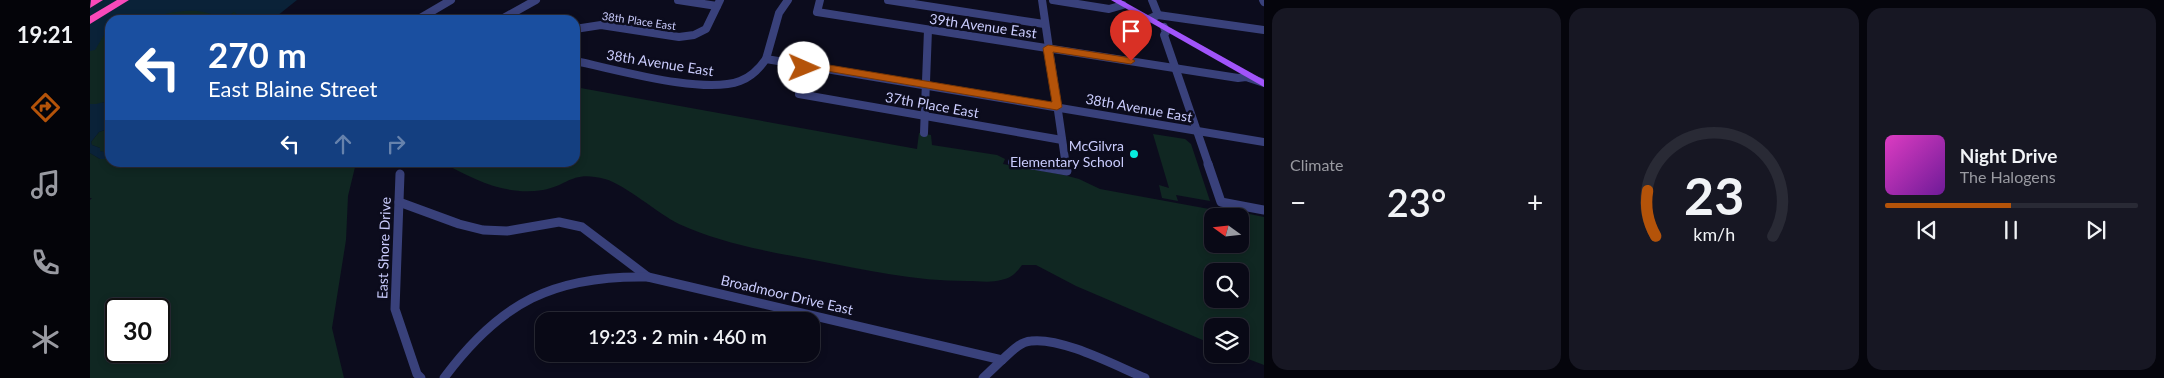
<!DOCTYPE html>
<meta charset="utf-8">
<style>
:root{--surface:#090916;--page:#171723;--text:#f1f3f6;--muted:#999aa1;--line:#292a35;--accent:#b45309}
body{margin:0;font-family:Lato,sans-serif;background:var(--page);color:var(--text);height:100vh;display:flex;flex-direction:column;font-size:19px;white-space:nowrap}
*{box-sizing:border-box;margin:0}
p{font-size:16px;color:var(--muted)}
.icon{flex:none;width:28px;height:28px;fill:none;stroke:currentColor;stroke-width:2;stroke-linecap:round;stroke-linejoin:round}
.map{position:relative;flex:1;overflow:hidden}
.sheet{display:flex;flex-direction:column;gap:8px;padding:8px;background:#05050c;width:900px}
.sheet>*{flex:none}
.guide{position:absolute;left:15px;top:15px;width:475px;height:152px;border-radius:15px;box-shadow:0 2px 8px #0003,0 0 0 1px var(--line);background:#1a4fa0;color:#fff;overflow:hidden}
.needle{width:32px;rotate:285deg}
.buttons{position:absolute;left:1114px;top:208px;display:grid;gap:10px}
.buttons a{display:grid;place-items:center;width:45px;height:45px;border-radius:10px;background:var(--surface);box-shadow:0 2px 8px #0003,0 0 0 1px var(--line);font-size:25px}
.speed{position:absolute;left:15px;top:298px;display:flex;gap:10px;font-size:25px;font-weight:700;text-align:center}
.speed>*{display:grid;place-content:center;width:65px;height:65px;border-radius:50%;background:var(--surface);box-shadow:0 2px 8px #0003,0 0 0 1px var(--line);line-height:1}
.speed .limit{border:2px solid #111;border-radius:8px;background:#fff;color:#111}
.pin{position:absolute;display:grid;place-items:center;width:42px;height:42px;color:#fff;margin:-51px -21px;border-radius:50% 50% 50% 0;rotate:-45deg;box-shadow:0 0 5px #0007}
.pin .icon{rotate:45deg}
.me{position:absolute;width:55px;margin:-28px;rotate:91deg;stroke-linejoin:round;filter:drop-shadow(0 0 4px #0008)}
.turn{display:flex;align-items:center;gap:18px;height:105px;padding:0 20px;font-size:22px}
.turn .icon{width:65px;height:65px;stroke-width:2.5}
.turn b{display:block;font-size:35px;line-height:42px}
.lanes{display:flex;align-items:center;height:48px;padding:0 20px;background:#0003;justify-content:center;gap:25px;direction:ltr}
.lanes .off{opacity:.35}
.big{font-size:38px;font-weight:600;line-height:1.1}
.sheet .widget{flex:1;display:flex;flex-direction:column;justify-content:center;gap:8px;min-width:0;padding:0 18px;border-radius:15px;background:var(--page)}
.sheet .dial{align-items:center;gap:0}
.dial svg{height:130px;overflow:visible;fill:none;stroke:var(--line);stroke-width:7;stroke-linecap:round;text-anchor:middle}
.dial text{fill:var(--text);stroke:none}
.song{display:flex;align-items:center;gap:15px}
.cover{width:60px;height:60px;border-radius:8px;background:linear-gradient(135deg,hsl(310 70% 55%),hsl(280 70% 35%))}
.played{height:5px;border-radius:2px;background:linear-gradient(90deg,var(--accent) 50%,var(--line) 50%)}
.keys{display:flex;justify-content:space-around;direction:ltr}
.heat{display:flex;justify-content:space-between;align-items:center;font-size:28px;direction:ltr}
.sheet .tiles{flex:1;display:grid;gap:8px;grid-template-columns:repeat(3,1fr)}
.trip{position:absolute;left:445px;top:312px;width:285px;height:50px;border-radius:15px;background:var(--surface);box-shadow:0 2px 8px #0003,0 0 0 1px var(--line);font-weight:600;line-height:50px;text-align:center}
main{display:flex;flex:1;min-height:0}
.tabs{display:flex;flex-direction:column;width:90px;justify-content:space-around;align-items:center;background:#040409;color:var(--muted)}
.tabs .icon{width:35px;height:35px}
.tabs .active{color:var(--accent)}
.tabs b{font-size:22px;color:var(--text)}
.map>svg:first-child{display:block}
.green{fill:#102722;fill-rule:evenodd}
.water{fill:#0a2238}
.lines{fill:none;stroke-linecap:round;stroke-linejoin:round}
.minor-far1{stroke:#39417b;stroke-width:8}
.minor{stroke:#39417b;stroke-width:9}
.major{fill:#a154fa;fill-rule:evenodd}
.highway{fill:#f949ba;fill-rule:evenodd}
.route{fill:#b45309;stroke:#753606}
.poi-dot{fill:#07ecdd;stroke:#0c0c1d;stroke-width:2}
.labels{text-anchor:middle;stroke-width:5;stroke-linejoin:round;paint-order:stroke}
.far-street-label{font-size:11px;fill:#caccfd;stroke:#0c0c1d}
.street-label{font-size:14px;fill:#caccfd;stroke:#0c0c1d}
.poi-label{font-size:14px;fill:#caccfd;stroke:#0c0c1d;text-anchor:end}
</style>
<main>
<nav class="tabs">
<b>19:21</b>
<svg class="icon active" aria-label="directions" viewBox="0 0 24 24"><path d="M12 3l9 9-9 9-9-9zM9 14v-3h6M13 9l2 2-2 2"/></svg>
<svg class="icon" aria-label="music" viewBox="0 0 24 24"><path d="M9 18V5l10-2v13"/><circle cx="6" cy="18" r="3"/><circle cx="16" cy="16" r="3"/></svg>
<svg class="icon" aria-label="phone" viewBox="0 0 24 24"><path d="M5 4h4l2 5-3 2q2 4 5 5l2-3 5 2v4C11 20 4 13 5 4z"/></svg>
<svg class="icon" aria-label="climate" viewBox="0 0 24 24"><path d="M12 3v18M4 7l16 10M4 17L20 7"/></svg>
</nav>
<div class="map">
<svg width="1174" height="378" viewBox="0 0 1174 378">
<rect width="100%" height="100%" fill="#0c0c1d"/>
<g class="green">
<path d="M39,0H155L149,20H20V105L14,102L0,109V25Z"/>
<path d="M485,87L827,149L829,133L841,135L842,145L907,155L915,159L913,164L974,175L989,179L1010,189L1130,211L1140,210L1174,217V365L1145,354H1150V326H1122V344L986,286L946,265H932C926,273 922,278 911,280C901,283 888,281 877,281C825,281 775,270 724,260C680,252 630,243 589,224C567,213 536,185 515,179C482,170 479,185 453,190C416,196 385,180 353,163L485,162ZM1122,216H1150V244H1122ZM1122,271H1150V299H1122Z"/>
<path d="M20,128V153L19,154L10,151V148L2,145L1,142L9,132Z"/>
<path d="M1063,134L1095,139L1101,144L1120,201L1086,195L1088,201L1072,198L1069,185L1079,188Z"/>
<path d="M0,153L10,159H20V162L266,163L258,196L256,240L242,328L254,378H0V200L2,198H0ZM26,309H69V351H26Z"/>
</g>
<g class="water">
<path d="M0,0H207L182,20H142L148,15L144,12L135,18V20H128L132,15L126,16C102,5 76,14 51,20C41,21 30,20 20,20V32L14,35L5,50L0,51Z"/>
<path d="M15,102L20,105V128L9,132L1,142L2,145L10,148V151L20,153V159H10L0,153V104H6Z"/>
</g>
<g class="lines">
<g class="minor-far1">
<path d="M588,0L627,6"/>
<path d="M730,0L727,12L1148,78L1156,77L1174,83"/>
<path d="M798,0L954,24"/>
<path d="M952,0L976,166"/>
<path d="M963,0L1019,9L1033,5"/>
<path d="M1062,0L1068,15"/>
<path d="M1173,0L1174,2"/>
<path d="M1059,19L1068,15L1174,30"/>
<path d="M327,20L361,0"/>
<path d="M410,20L446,0"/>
<path d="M1074,27L1076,32L1074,35L1119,166"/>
<path d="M485,29L511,25L589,37L604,35L616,29L630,0"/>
<path d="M676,59L689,13L698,0"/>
<path d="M485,61C525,69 613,95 650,81C661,77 669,69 676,59L1174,142"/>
<path d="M715,64L709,94L972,140"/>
<path d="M834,133L838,30"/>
<path d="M922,162L945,166"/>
</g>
<g class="minor">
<path d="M937,164L977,171L976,164"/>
<path d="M1118,164L1131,202L1174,210"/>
<path d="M310,174L305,309L327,374L331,378"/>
<path d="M309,202L369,224L393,230L417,231L469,222L492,227L558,277"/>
<path d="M354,378C410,302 464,275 558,277L912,360C920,353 929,342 941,341C972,337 1026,366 1055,378"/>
<path d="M893,378L912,360"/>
</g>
<path class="major" d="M1021,0H1031L1174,80V87Z"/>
<g class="highway">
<path d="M13,0L0,8L1,0Z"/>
<path d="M27,0H39L0,24V16Z"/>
</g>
</g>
<path class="route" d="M958,45L1041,58L1045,61L1041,64L963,52L972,107L967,110L719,68L714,71L709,68L711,62L715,61L962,102L953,48Z"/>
<circle class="poi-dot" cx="1044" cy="154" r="5"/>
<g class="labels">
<g class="far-street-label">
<text transform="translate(549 21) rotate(8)" y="4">38th Place East</text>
</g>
<g class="street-label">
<text transform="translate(893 26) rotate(8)" y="5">39th Avenue East</text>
<text transform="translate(570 63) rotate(9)" y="5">38th Avenue East</text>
<text transform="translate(842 105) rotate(10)" y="5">37th Place East</text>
<text transform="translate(1049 108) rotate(10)" y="5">38th Avenue East</text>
<text transform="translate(294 248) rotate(-88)" y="5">East Shore Drive</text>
<text transform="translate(697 295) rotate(13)" y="5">Broadmoor Drive East</text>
</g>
<g class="poi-label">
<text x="1034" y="151">McGilvra<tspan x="1034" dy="16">Elementary School</tspan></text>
</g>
</g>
</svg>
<div class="buttons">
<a><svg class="needle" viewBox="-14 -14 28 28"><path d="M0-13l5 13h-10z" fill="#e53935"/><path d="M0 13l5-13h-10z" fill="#999aa1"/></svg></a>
<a><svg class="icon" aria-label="search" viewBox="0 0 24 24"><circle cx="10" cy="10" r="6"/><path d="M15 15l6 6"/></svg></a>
<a><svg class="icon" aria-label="layers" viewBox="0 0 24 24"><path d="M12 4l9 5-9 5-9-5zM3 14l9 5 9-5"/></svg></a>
</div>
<div class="speed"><div class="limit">30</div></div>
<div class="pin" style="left:1041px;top:61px;background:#d93025"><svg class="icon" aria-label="arrive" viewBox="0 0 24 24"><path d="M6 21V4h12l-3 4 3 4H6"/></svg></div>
<svg class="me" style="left:714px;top:68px" viewBox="-20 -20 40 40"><circle r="19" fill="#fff"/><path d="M0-13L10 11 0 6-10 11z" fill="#b45309"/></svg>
<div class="trip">19:23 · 2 min · 460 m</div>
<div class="guide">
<div class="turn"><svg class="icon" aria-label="left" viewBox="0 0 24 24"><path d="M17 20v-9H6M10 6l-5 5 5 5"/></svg><div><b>270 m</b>East Blaine Street</div></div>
<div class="lanes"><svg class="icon" aria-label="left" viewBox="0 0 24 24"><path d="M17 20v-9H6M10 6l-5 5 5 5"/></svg><svg class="icon off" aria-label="ahead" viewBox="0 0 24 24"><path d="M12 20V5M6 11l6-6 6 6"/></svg><svg class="icon off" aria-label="right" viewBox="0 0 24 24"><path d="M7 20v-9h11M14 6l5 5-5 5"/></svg></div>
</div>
</div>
<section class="sheet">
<div class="tiles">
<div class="widget"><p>Climate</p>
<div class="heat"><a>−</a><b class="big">23°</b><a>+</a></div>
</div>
<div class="widget dial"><svg viewBox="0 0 100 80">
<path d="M14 69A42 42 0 1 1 86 69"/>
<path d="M14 69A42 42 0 0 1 9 41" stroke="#b45309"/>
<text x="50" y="56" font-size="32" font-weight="700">23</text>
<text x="50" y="72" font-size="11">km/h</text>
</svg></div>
<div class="widget">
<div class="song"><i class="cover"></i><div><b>Night Drive</b><p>The Halogens</p></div></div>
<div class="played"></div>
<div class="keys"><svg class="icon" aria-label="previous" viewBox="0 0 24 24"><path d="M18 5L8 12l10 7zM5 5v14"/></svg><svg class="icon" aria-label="pause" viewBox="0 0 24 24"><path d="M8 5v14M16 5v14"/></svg><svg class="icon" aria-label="next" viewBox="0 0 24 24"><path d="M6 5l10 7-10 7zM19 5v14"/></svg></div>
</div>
</div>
</section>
</main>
